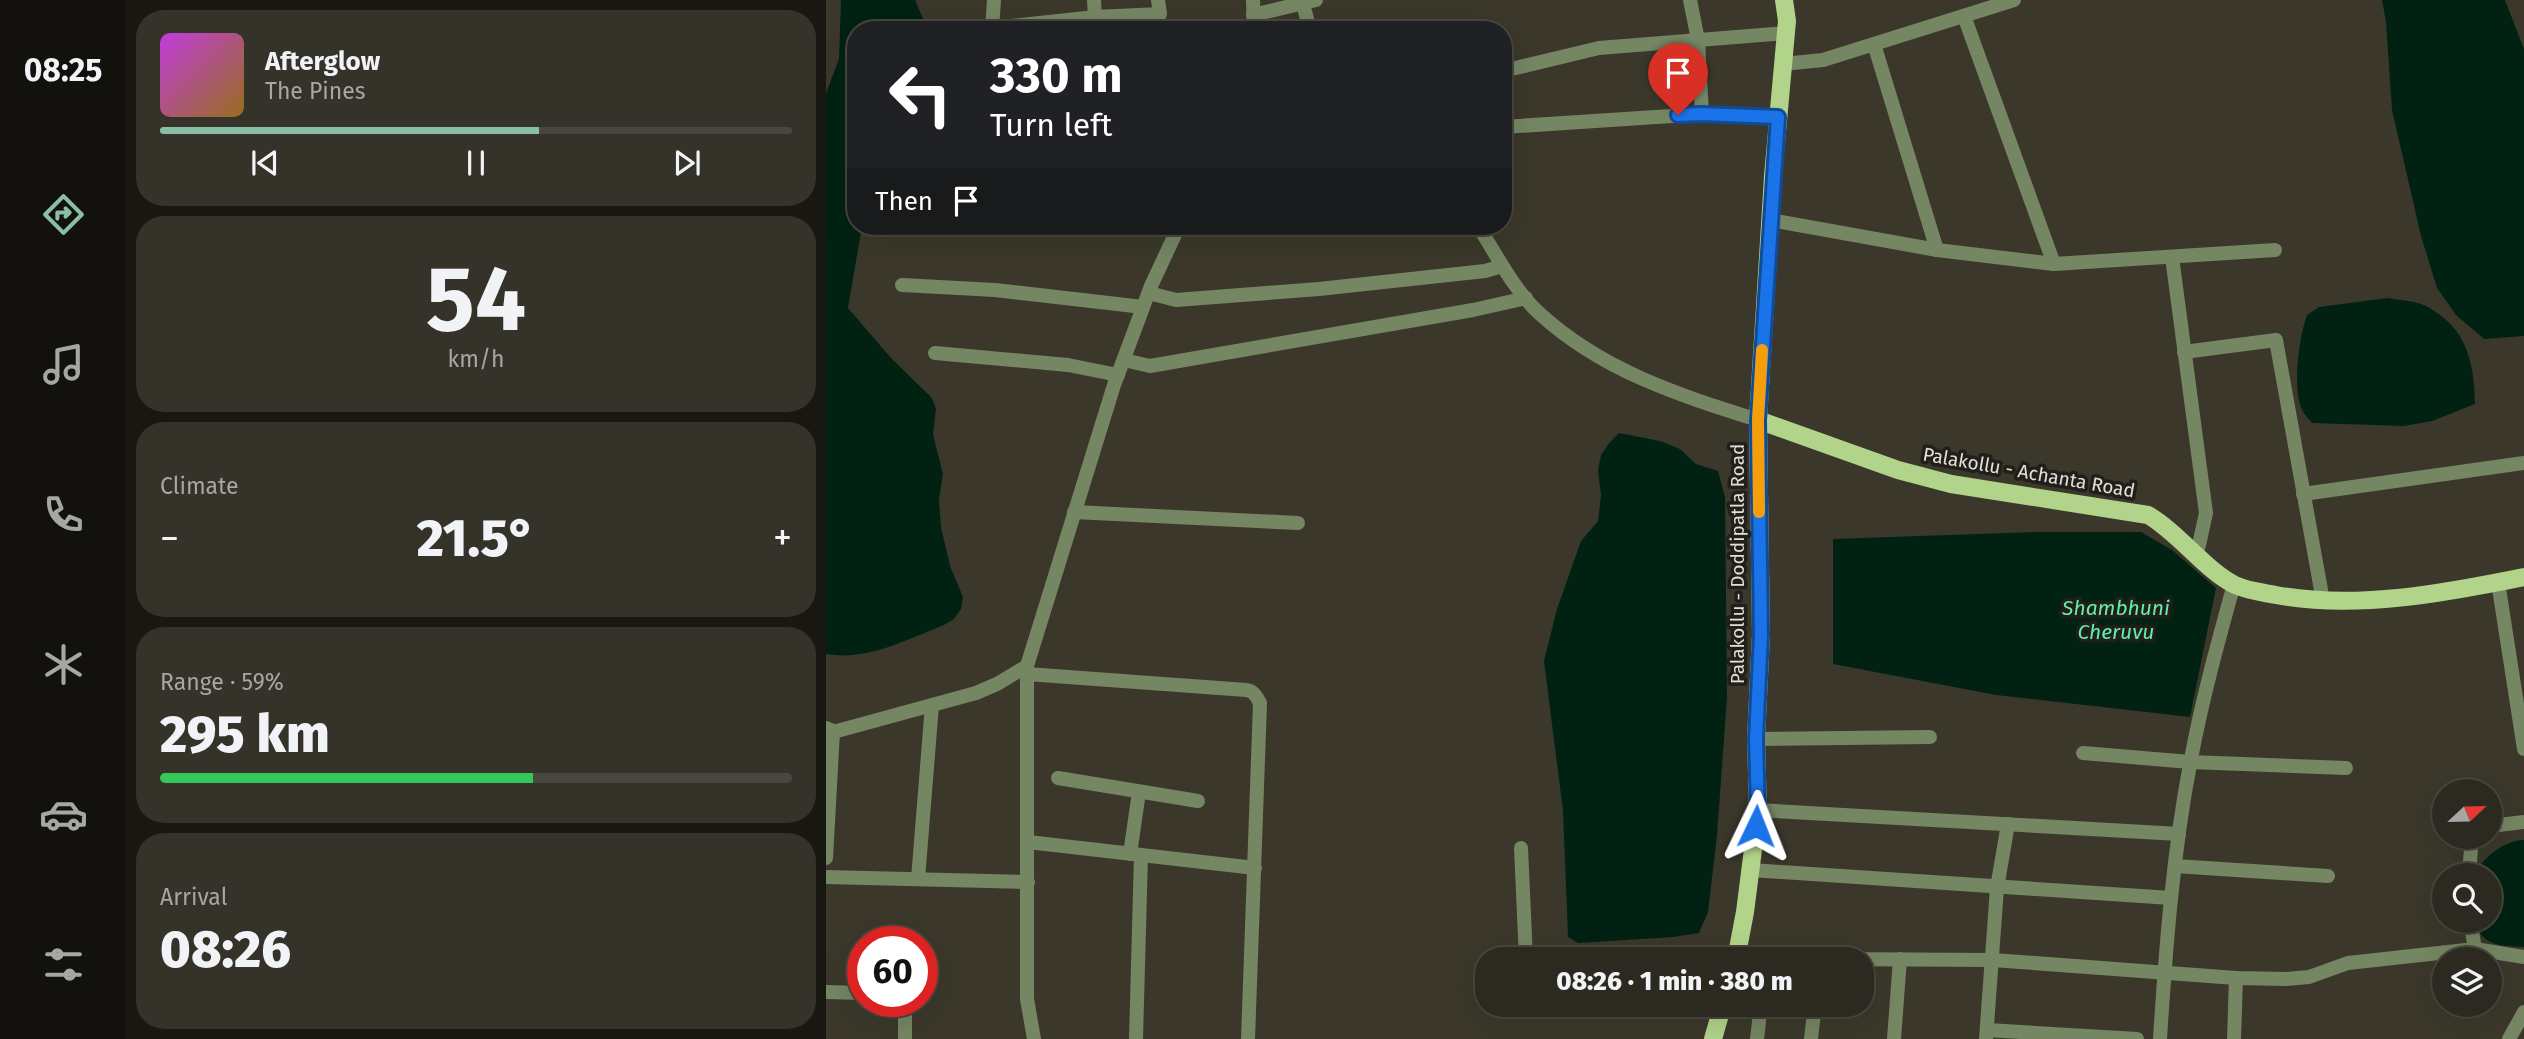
<!DOCTYPE html>
<meta charset="utf-8">
<style>
:root{--surface:#2c2a20;--page:#343229;--text:#f1f3f6;--muted:#a6a7a5;--line:#48463e;--accent:#8abfa5}
body{margin:0;font-family:"Fira Sans",sans-serif;background:var(--page);color:var(--text);height:100vh;display:flex;flex-direction:column;font-size:26px;white-space:nowrap}
*{box-sizing:border-box;margin:0}
p{font-size:23px;color:var(--muted)}
.icon{flex:none;width:38px;height:38px;fill:none;stroke:currentColor;stroke-width:2;stroke-linecap:round;stroke-linejoin:round}
.map{position:relative;flex:1;overflow:hidden}
.panel{display:flex;flex-direction:column;gap:10px;padding:10px;background:#181712;width:700px}
.panel>*{flex:none}
.guide{position:absolute;left:21px;top:21px;width:665px;height:214px;border-radius:28px;box-shadow:0 7px 28px #0002,0 0 0 2px var(--line);background:#202124;color:#fff;overflow:hidden}
.needle{width:46px;rotate:68deg}
.controls{position:absolute;left:1606px;top:779px;display:grid;gap:14px}
.controls a{display:grid;place-items:center;width:70px;height:70px;border-radius:50%;background:var(--surface);box-shadow:0 7px 28px #0002,0 0 0 2px var(--line);font-size:35px}
.speed{position:absolute;left:21px;top:926px;display:flex;gap:14px;font-size:35px;font-weight:700;text-align:center}
.speed>*{display:grid;place-content:center;width:91px;height:91px;border-radius:50%;background:var(--surface);box-shadow:0 7px 28px #0002,0 0 0 2px var(--line);line-height:1}
.speed .limit{border:10px solid #d22;background:#fff;color:#111}
.pin{position:absolute;display:grid;place-items:center;width:60px;height:60px;color:#fff;margin:-72px -30px;border-radius:50% 50% 50% 0;rotate:-45deg;box-shadow:0 0 7px #0007}
.pin .icon{rotate:45deg}
.me{position:absolute;width:77px;margin:-38px;rotate:2deg;stroke-linejoin:round;filter:drop-shadow(0 0 5px #0008)}
.turn{display:flex;align-items:center;gap:24px;height:147px;padding:0 28px;font-size:32px}
.turn .icon{width:91px;height:91px;stroke-width:2.5}
.turn b{display:block;font-size:49px;line-height:60px}
.then{display:flex;align-items:center;height:66px;padding:0 28px;background:#0003;gap:14px;font-size:26px}
.big{font-size:52px;font-weight:800;line-height:1.1}
.panel .tile{flex:1;display:flex;flex-direction:column;justify-content:center;gap:10px;min-width:0;padding:0 24px;border-radius:28px;background:var(--page)}
.panel .dial{align-items:center;gap:0}
.dial b{font-size:91px;line-height:1}
.song{display:flex;align-items:center;gap:21px}
.cover{width:84px;height:84px;border-radius:10px;background:linear-gradient(135deg,hsl(290 70% 55%),hsl(40 70% 35%))}
.played{height:7px;border-radius:4px;background:linear-gradient(90deg,var(--accent) 60%,var(--line) 60%)}
.keys{display:flex;justify-content:space-around;direction:ltr}
.heat{display:flex;justify-content:space-between;align-items:center;font-size:38px;direction:ltr}
.charge{height:10px;border-radius:5px;background:linear-gradient(90deg,#34c759 59%,var(--line) 0)}
.trip{position:absolute;left:649px;top:947px;width:399px;height:70px;border-radius:28px;background:var(--surface);box-shadow:0 7px 28px #0002,0 0 0 2px var(--line);font-weight:800;line-height:70px;text-align:center}
main{display:flex;flex:1;min-height:0}
.tab-bar{display:flex;flex-direction:column;width:126px;justify-content:space-around;align-items:center;background:#12110d;color:var(--muted)}
.tab-bar .icon{width:49px;height:49px}
.tab-bar .selected{color:var(--accent)}
.tab-bar b{font-size:32px;color:var(--text)}
.map>svg:first-child{display:block}
.water{fill:#012213}
.lines{fill:none;stroke-linecap:round;stroke-linejoin:round}
.minor{stroke:#758663;stroke-width:14}
.tertiary{stroke:#758663;stroke-width:14}
.primary{stroke:#b1d48a;stroke-width:18}
.route-casing{stroke:#114b97;stroke-width:18}
.route{stroke:#1a73e8;stroke-width:12}
.slow{stroke:#f59e0b;stroke-width:12}
.labels{text-anchor:middle;stroke-width:7;stroke-linejoin:round;paint-order:stroke}
.street-label{font-size:19px;fill:#e1e0d8;stroke:#201f19}
.water-label{font-size:21px;font-style:italic;fill:#62efad;stroke:#201f19}
</style>
<main>
<nav class="tab-bar">
<b>08:25</b>
<svg class="icon selected" aria-label="directions" viewBox="0 0 24 24"><path d="M12 3l9 9-9 9-9-9zM9 14v-3h6M13 9l2 2-2 2"/></svg>
<svg class="icon" aria-label="music" viewBox="0 0 24 24"><path d="M9 18V5l10-2v13"/><circle cx="6" cy="18" r="3"/><circle cx="16" cy="16" r="3"/></svg>
<svg class="icon" aria-label="phone" viewBox="0 0 24 24"><path d="M5 4h4l2 5-3 2q2 4 5 5l2-3 5 2v4C11 20 4 13 5 4z"/></svg>
<svg class="icon" aria-label="climate" viewBox="0 0 24 24"><path d="M12 3v18M4 7l16 10M4 17L20 7"/></svg>
<svg class="icon" aria-label="car" viewBox="0 0 24 24"><path d="M5 17H2v-5l4-1 3-4h7l3 4 3 1v5h-3M9 17h6M6 11h13"/><circle cx="7" cy="17" r="2"/><circle cx="17" cy="17" r="2"/></svg>
<svg class="icon" aria-label="filters" viewBox="0 0 24 24"><path d="M4 7h16M4 17h16"/><circle cx="9" cy="7" r="2"/><circle cx="15" cy="17" r="2"/></svg>
</nav>
<section class="panel">
<div class="tile">
<div class="song"><i class="cover"></i><div><b>Afterglow</b><p>The Pines</p></div></div>
<div class="played"></div>
<div class="keys"><svg class="icon" aria-label="previous" viewBox="0 0 24 24"><path d="M18 5L8 12l10 7zM5 5v14"/></svg><svg class="icon" aria-label="pause" viewBox="0 0 24 24"><path d="M8 5v14M16 5v14"/></svg><svg class="icon" aria-label="next" viewBox="0 0 24 24"><path d="M6 5l10 7-10 7zM19 5v14"/></svg></div>
</div>
<div class="tile dial"><b>54</b><p>km/h</p></div>
<div class="tile"><p>Climate</p>
<div class="heat"><a>−</a><b class="big">21.5°</b><a>+</a></div>
</div>
<div class="tile"><p>Range · 59%</p><b class="big">295 km</b><div class="charge"></div></div>
<div class="tile"><p>Arrival</p><b class="big">08:26</b></div>
</section>
<div class="map">
<svg width="1698" height="1039" viewBox="0 0 1698 1039">
<rect width="100%" height="100%" fill="#3b382b"/>
<g class="water">
<path d="M15,0H89L102,30H30V226H36L22,308L65,358L106,398L110,409L107,434L117,474L113,499L115,527L124,566L137,597L135,609L128,619L118,625C80,640 41,661 0,654V93L13,59Z"/>
<path d="M1556,0H1679L1698,49V336L1658,339L1630,315L1611,288L1595,236L1566,110L1560,22Z"/>
<path d="M1562,298C1574,300 1590,301 1600,306C1641,328 1648,361 1649,404L1606,421L1578,426L1486,423C1483,419 1478,414 1476,410C1466,388 1473,337 1481,315L1493,307Z"/>
<path d="M793,433L834,441L854,449L870,464L892,471L899,497L901,697L891,836L882,912L873,933L847,937L752,943L742,937L737,811L718,661L731,609L755,541L772,521L775,495L772,470L775,455L784,442Z"/>
<path d="M1210,532H1315L1346,550L1390,588L1364,717L1170,695L1007,664V539Z"/>
<path d="M1698,840V947C1674,946 1656,946 1648,921L1664,920V875H1647C1659,857 1676,841 1698,840Z"/>
</g>
<g class="lines">
<g class="minor">
<path d="M268,0L269,17"/>
<path d="M864,0L872,40L876,114"/>
<path d="M477,4L484,30"/>
<path d="M427,15L490,0"/>
<path d="M1138,16L1228,264"/>
<path d="M166,28L269,17L334,14L332,0"/>
<path d="M166,30L168,0"/>
<path d="M1048,44L1111,250"/>
<path d="M957,64L997,60L1188,0"/>
<path d="M677,71L773,48L960,33"/>
<path d="M677,127L876,114L952,117"/>
<path d="M944,220L1111,250L1228,264L1449,250"/>
<path d="M1346,257L1380,513L1371,554"/>
<path d="M76,285L169,290L317,307"/>
<path d="M323,293L350,300L493,289L659,271L676,266"/>
<path d="M1358,352L1450,340L1497,601"/>
<path d="M109,353L242,365L292,375"/>
<path d="M298,360L324,366L647,310L700,298"/>
<path d="M1477,494L1698,463"/>
<path d="M248,512L472,523"/>
<path d="M1672,582L1698,749"/>
<path d="M201,667V999L208,1039"/>
<path d="M201,674L420,690C428,691 430,696 434,703L422,1039"/>
<path d="M0,734L150,693L171,684L201,666L288,385L325,286L353,226"/>
<path d="M930,739L1104,737"/>
<path d="M1257,753L1364,762L1520,768"/>
<path d="M232,778L372,801"/>
<path d="M932,810L1353,834"/>
<path d="M1664,826L1698,822"/>
<path d="M202,842L429,868"/>
<path d="M695,848L700,959"/>
<path d="M304,854L313,792"/>
<path d="M0,858L7,731L0,728"/>
<path d="M1349,866L1502,876"/>
<path d="M925,870L1345,898"/>
<path d="M1643,875L1646,836"/>
<path d="M0,877L202,882"/>
<path d="M92,879L106,705"/>
<path d="M1644,920L1649,949"/>
<path d="M1000,959L1167,960L1410,978L1460,979L1483,977L1522,963L1649,949L1698,957"/>
<path d="M0,992L37,993"/>
<path d="M841,1004L895,1012"/>
<path d="M1161,1030L1311,1039"/>
<path d="M79,1039V1001"/>
<path d="M310,1039L315,855"/>
<path d="M931,1039L935,1004"/>
<path d="M985,1039L989,1004"/>
<path d="M1068,1039L1074,959"/>
<path d="M1160,1039L1171,888L1182,824"/>
<path d="M1334,1039C1340,945 1347,852 1365,759C1376,700 1392,642 1408,584"/>
<path d="M1408,1039L1410,978"/>
<path d="M1683,1039L1698,1012"/>
</g>
<g class="tertiary">
<path d="M427,0L428,30"/>
<path d="M652,226C671,255 687,289 713,313C776,371 853,395 932,420"/>
</g>
<g class="primary">
<path d="M932,420L1072,470L1125,484L1322,515C1353,533 1380,571 1409,585C1422,591 1436,592 1450,595C1530,610 1619,593 1698,577"/>
<path d="M910,959L919,912L932,810L930,739L935,635L932,420L947,176L961,21L958,0"/>
<path d="M887,1039L897,1004"/>
</g>
</g>
<g class="lines">
<defs>
<path id="route" d="M852,115L876,114L952,117L932,420L935,635L930,739L932,810L930,826"/>
</defs>
<use href="#route" class="route-casing"/>
<use href="#route" class="route"/>
<path class="slow" d="M933,512L932,420L936,350"/>
</g>
<g class="labels">
<g class="street-label">
<text transform="translate(1203 472) rotate(10)" y="7">Palakollu - Achanta Road</text>
<text transform="translate(911 564) rotate(-90)" y="7">Palakollu - Doddipatla Road</text>
</g>
<g class="water-label">
<text x="1290" y="615">Shambhuni<tspan x="1290" dy="24">Cheruvu</tspan></text>
</g>
</g>
</svg>
<div class="controls">
<a><svg class="needle" viewBox="-14 -14 28 28"><path d="M0-13l5 13h-10z" fill="#e53935"/><path d="M0 13l5-13h-10z" fill="#a6a7a5"/></svg></a>
<a><svg class="icon" aria-label="search" viewBox="0 0 24 24"><circle cx="10" cy="10" r="6"/><path d="M15 15l6 6"/></svg></a>
<a><svg class="icon" aria-label="layers" viewBox="0 0 24 24"><path d="M12 4l9 5-9 5-9-5zM3 14l9 5 9-5"/></svg></a>
</div>
<div class="speed"><div class="limit">60</div></div>
<div class="pin" style="left:852px;top:115px;background:#d93025"><svg class="icon" aria-label="arrive" viewBox="0 0 24 24"><path d="M6 21V4h12l-3 4 3 4H6"/></svg></div>
<svg class="me" style="left:930px;top:826px" viewBox="-20 -20 40 40"><path d="M0-17L14 15 0 8-14 15z" fill="#1a73e8" stroke="#fff" stroke-width="4"/></svg>
<div class="trip">08:26 · 1 min · 380 m</div>
<div class="guide">
<div class="turn"><svg class="icon" aria-label="left" viewBox="0 0 24 24"><path d="M17 20v-9H6M10 6l-5 5 5 5"/></svg><div><b>330 m</b>Turn left</div></div>
<div class="then">Then<svg class="icon" aria-label="arrive" viewBox="0 0 24 24"><path d="M6 21V4h12l-3 4 3 4H6"/></svg></div>
</div>
</div>
</main>
